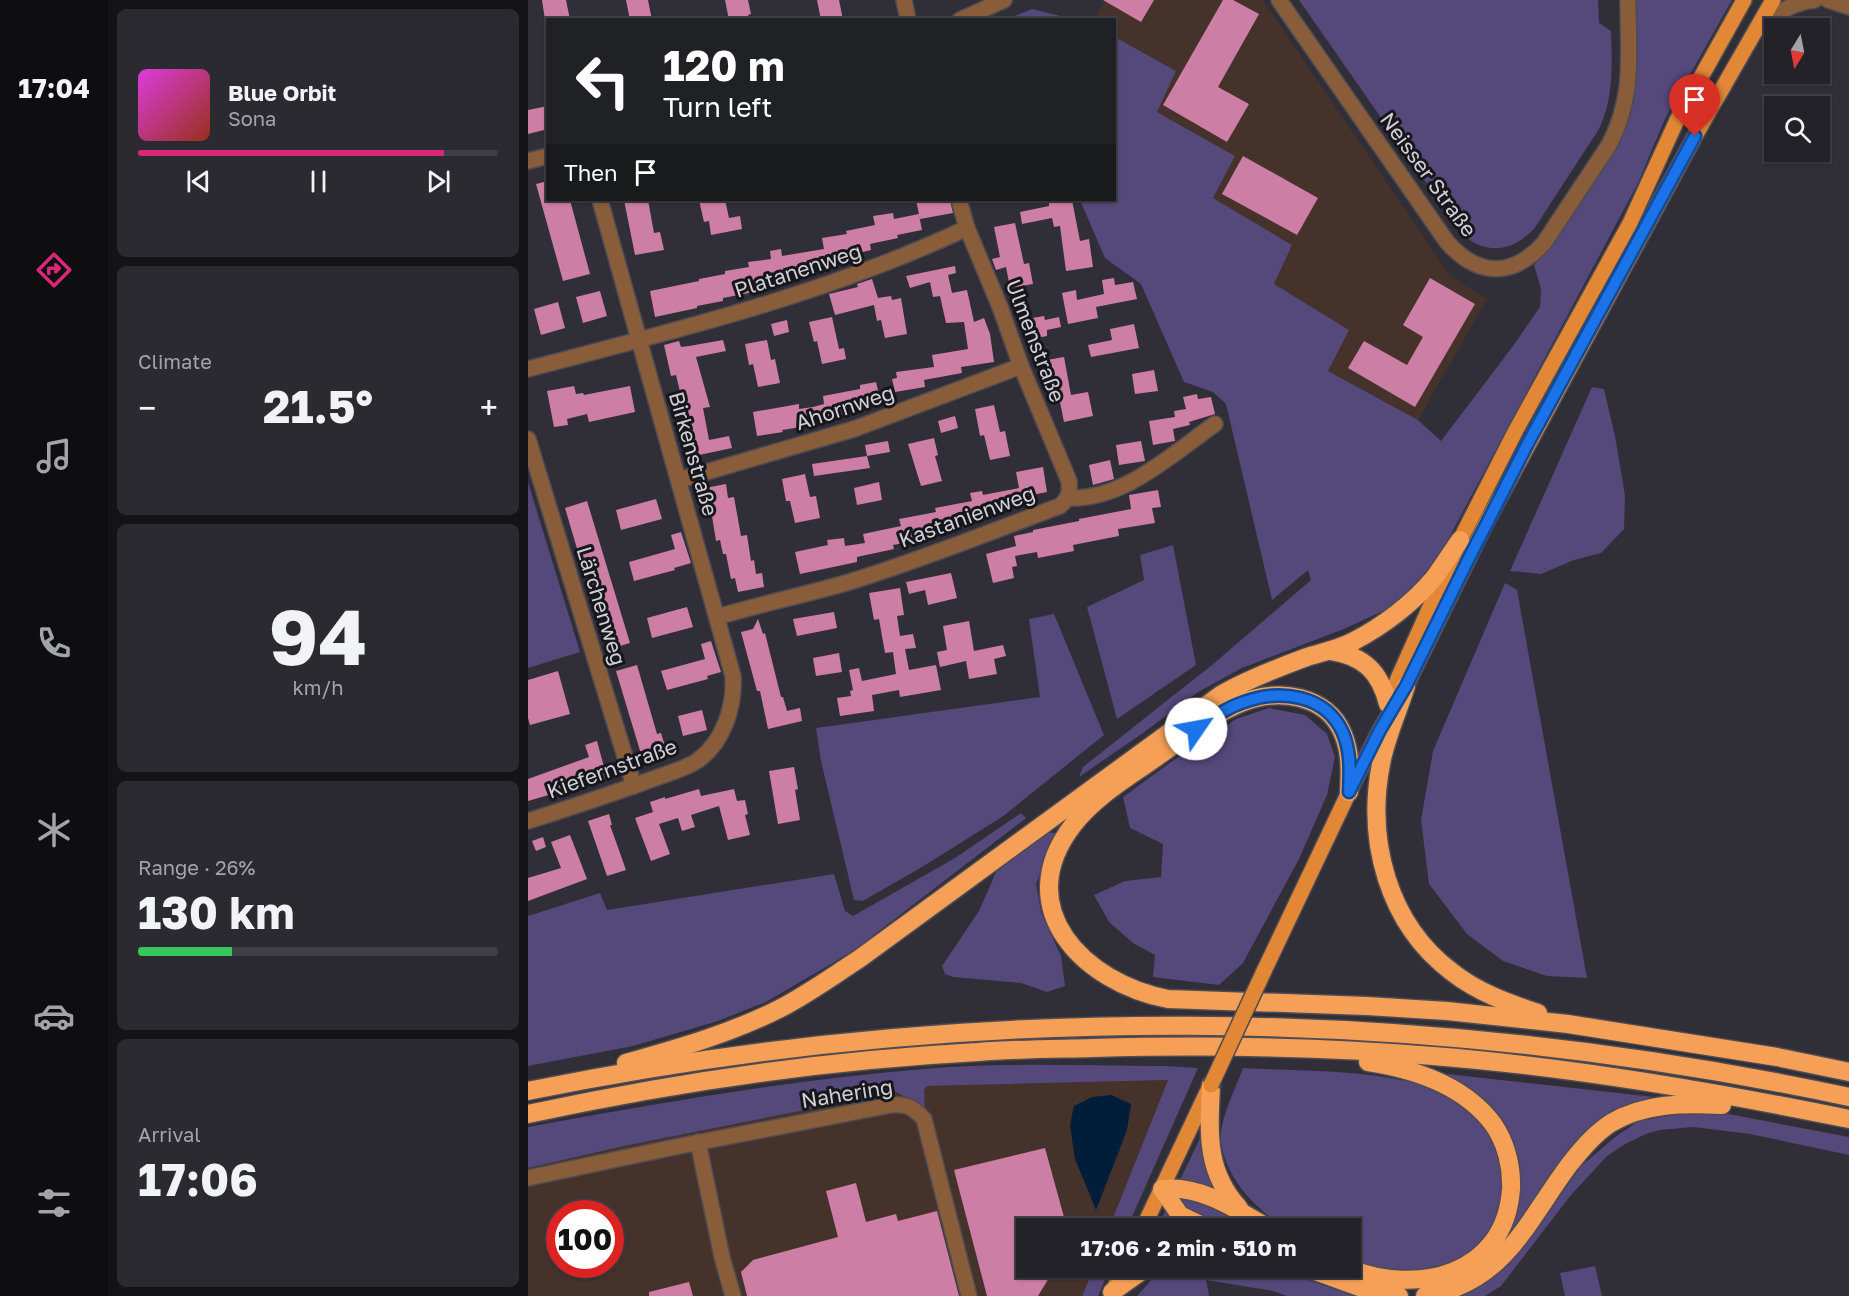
<!DOCTYPE html>
<meta charset="utf-8">
<style>
:root{--surface:#242229;--page:#2c2a31;--text:#f1f3f6;--muted:#a3a4a8;--line:#413f46;--accent:#db2777}
body{margin:0;font-family:"Golos Text",sans-serif;background:var(--page);color:var(--text);height:100vh;display:flex;flex-direction:column;font-size:22px;white-space:nowrap}
*{box-sizing:border-box;margin:0}
p{font-size:20px;color:var(--muted)}
.icon{flex:none;width:33px;height:33px;fill:none;stroke:currentColor;stroke-width:2;stroke-linecap:round;stroke-linejoin:round}
.map{position:relative;flex:1;overflow:hidden}
.panel{display:flex;flex-direction:column;gap:9px;padding:9px;background:#141317;width:420px}
.panel>*{flex:none}
.hud{position:absolute;left:18px;top:18px;width:570px;height:183px;border-radius:0px;box-shadow:0 2px 4px #0004,0 0 0 2px var(--line);background:#202124;color:#fff;overflow:hidden}
.needle{width:39px;rotate:190deg}
.buttons{position:absolute;left:1236px;top:18px;display:grid;gap:12px}
.buttons a{display:grid;place-items:center;width:66px;height:66px;border-radius:0px;background:var(--surface);box-shadow:0 2px 4px #0004,0 0 0 2px var(--line);font-size:30px}
.speed{position:absolute;left:18px;top:1200px;display:flex;gap:12px;font-size:30px;font-weight:700;text-align:center}
.speed>*{display:grid;place-content:center;width:78px;height:78px;border-radius:50%;background:var(--surface);box-shadow:0 2px 4px #0004,0 0 0 2px var(--line);line-height:1}
.speed .limit{border:9px solid #d22;background:#fff;color:#111}
.pin{position:absolute;display:grid;place-items:center;width:51px;height:51px;color:#fff;margin:-62px -26px;border-radius:50% 50% 50% 0;rotate:-45deg;box-shadow:0 0 6px #0007}
.pin .icon{rotate:45deg}
.me{position:absolute;width:66px;margin:-33px;rotate:57deg;stroke-linejoin:round;filter:drop-shadow(0 0 4px #0008)}
.turn{display:flex;align-items:center;gap:21px;height:126px;padding:0 18px;font-size:27px}
.turn .icon{width:78px;height:78px;stroke-width:2.5}
.turn b{display:block;font-size:42px;line-height:51px}
.then{display:flex;align-items:center;height:57px;padding:0 18px;background:#0003;gap:12px;font-size:22px}
.big{font-size:45px;font-weight:700;line-height:1.1}
.panel .card{flex:1;display:flex;flex-direction:column;justify-content:center;gap:9px;min-width:0;padding:0 21px;border-radius:9px;background:var(--page)}
.panel .dial{align-items:center;gap:0}
.dial b{font-size:78px;line-height:1}
.song{display:flex;align-items:center;gap:18px}
.cover{width:72px;height:72px;border-radius:9px;background:linear-gradient(135deg,hsl(300 70% 55%),hsl(10 70% 35%))}
.played{height:6px;border-radius:3px;background:linear-gradient(90deg,var(--accent) 85%,var(--line) 85%)}
.keys{display:flex;justify-content:space-around;direction:ltr}
.heat{display:flex;justify-content:space-between;align-items:center;font-size:33px;direction:ltr}
.charge{height:9px;border-radius:4px;background:linear-gradient(90deg,#34c759 26%,var(--line) 0)}
.trip{position:absolute;left:488px;top:1218px;width:345px;height:60px;border-radius:0px;background:var(--surface);box-shadow:0 2px 4px #0004,0 0 0 2px var(--line);font-weight:700;line-height:60px;text-align:center}
main{display:flex;flex:1;min-height:0}
.tab-bar{display:flex;flex-direction:column;width:108px;justify-content:space-around;align-items:center;background:#0e0e10;color:var(--muted)}
.tab-bar .icon{width:42px;height:42px}
.tab-bar .on{color:var(--accent)}
.tab-bar b{font-size:27px;color:var(--text)}
.map>svg:first-child{display:block}
.commercial{fill:#45322b;fill-rule:evenodd}
.green{fill:#55487b}
.water{fill:#001d39}
.building{fill:#cd7ea4}
.lines{fill:none;stroke-linecap:round;stroke-linejoin:round}
.minor-casing{stroke:#4d4b54;stroke-width:18}
.major-casing{stroke:#4d4b54;stroke-width:18}
.highway-casing{stroke:#4d4b54;stroke-width:21}
.minor{stroke:#895d3a;stroke-width:15}
.major{stroke:#e18736;stroke-width:15}
.highway{stroke:#f59f57;stroke-width:18}
.major-bridge-casing{stroke:#4d4b54;stroke-width:18;stroke-linecap:butt}
.major-bridge{stroke:#e18736;stroke-width:15}
.route-casing{stroke:#114b97;stroke-width:15}
.route{stroke:#1a73e8;stroke-width:10}
.labels{text-anchor:middle;stroke-width:6;stroke-linejoin:round;paint-order:stroke}
.street-label{font-size:21px;fill:#d1d0d6;stroke:#17171b}
</style>
<main>
<nav class="tab-bar">
<b>17:04</b>
<svg class="icon on" aria-label="directions" viewBox="0 0 24 24"><path d="M12 3l9 9-9 9-9-9zM9 14v-3h6M13 9l2 2-2 2"/></svg>
<svg class="icon" aria-label="music" viewBox="0 0 24 24"><path d="M9 18V5l10-2v13"/><circle cx="6" cy="18" r="3"/><circle cx="16" cy="16" r="3"/></svg>
<svg class="icon" aria-label="phone" viewBox="0 0 24 24"><path d="M5 4h4l2 5-3 2q2 4 5 5l2-3 5 2v4C11 20 4 13 5 4z"/></svg>
<svg class="icon" aria-label="climate" viewBox="0 0 24 24"><path d="M12 3v18M4 7l16 10M4 17L20 7"/></svg>
<svg class="icon" aria-label="car" viewBox="0 0 24 24"><path d="M5 17H2v-5l4-1 3-4h7l3 4 3 1v5h-3M9 17h6M6 11h13"/><circle cx="7" cy="17" r="2"/><circle cx="17" cy="17" r="2"/></svg>
<svg class="icon" aria-label="filters" viewBox="0 0 24 24"><path d="M4 7h16M4 17h16"/><circle cx="9" cy="7" r="2"/><circle cx="15" cy="17" r="2"/></svg>
</nav>
<section class="panel">
<div class="card">
<div class="song"><i class="cover"></i><div><b>Blue Orbit</b><p>Sona</p></div></div>
<div class="played"></div>
<div class="keys"><svg class="icon" aria-label="previous" viewBox="0 0 24 24"><path d="M18 5L8 12l10 7zM5 5v14"/></svg><svg class="icon" aria-label="pause" viewBox="0 0 24 24"><path d="M8 5v14M16 5v14"/></svg><svg class="icon" aria-label="next" viewBox="0 0 24 24"><path d="M6 5l10 7-10 7zM19 5v14"/></svg></div>
</div>
<div class="card"><p>Climate</p>
<div class="heat"><a>−</a><b class="big">21.5°</b><a>+</a></div>
</div>
<div class="card dial"><b>94</b><p>km/h</p></div>
<div class="card"><p>Range · 26%</p><b class="big">130 km</b><div class="charge"></div></div>
<div class="card"><p>Arrival</p><b class="big">17:06</b></div>
</section>
<div class="map">
<svg width="1321" height="1296" viewBox="0 0 1321 1296">
<rect width="100%" height="100%" fill="#302e37"/>
<g class="commercial">
<path d="M577,0H735L922,276L959,299L890,420L800,371L746,284L764,245L685,198L707,156L628,111L648,71L587,37L586,20H566Z"/>
<path d="M641,1080L581,1228H498V1268H566L554,1296H0V1168L96,1146L368,1092L389,1103L397,1110L396,1090L398,1086ZM32,1214H82V1264H32Z"/>
</g>
<g class="green">
<path d="M771,0H1070L1071,23L1083,31C1084,65 1086,97 1071,129L1006,229C984,251 959,256 934,234Z"/>
<path d="M1107,0H1204L1137,119L1109,185L915,549L893,579L859,609L816,629L714,668L670,692L615,733L551,777L555,767L684,665L783,580L780,570L744,600L698,404L685,392L656,382L613,284L577,258L552,200H586L587,37L648,71L629,112L707,156L685,198L764,245L746,284L821,330L800,371L890,420L913,441L985,346L1012,307L1013,289L1006,265L1030,236L1097,127L1104,105L1107,79Z"/>
<path d="M504,9L545,19H479Z"/>
<path d="M1064,387L1076,389L1087,436L1097,495L1096,529L1073,553L1046,560L1013,574L982,571Z"/>
<path d="M0,482L52,652L0,668Z"/>
<path d="M645,545L668,665L589,719L559,607L616,580L612,555Z"/>
<path d="M977,583L989,590L1059,978L1019,976L975,961L939,934L901,884L893,820L905,751Z"/>
<path d="M526,614L576,735L474,817L394,867L335,901L326,900L293,761L288,728L512,697L501,619Z"/>
<path d="M741,708L777,715L799,734L807,757L799,795L771,859L715,963L691,985L625,977L627,955L605,943L581,922L566,895L597,881L633,877L635,844L602,828L595,797L643,762L708,719Z"/>
<path d="M493,813L498,818L325,951L238,1002L190,1021L105,1046L0,1066V916L72,893L79,910L306,874L317,911L325,916L427,858Z"/>
<path d="M518,832L527,833L508,884L513,912L533,956L537,986L519,992L493,983L425,977L417,974L414,966L451,911L472,863Z"/>
<path d="M636,1066L670,1068L599,1228H581L640,1080L399,1086L396,1090L397,1111L389,1103L368,1092L96,1146L0,1168V1127C131,1103 262,1080 396,1069C474,1062 557,1066 636,1066Z"/>
<path d="M715,1068C770,1071 829,1069 882,1082C891,1084 901,1085 909,1089C918,1093 944,1108 950,1116C994,1166 980,1240 919,1268C911,1271 900,1270 892,1271C868,1274 843,1269 822,1257V1228C808,1228 779,1232 766,1228C732,1220 691,1171 693,1135C694,1115 708,1087 715,1068Z"/>
<path d="M901,1072L1126,1097V1102L1093,1111L1007,1200L972,1248L985,1219L992,1197L993,1176L988,1150L976,1125Z"/>
<path d="M1169,1111L1190,1112L1321,1137V1155L1222,1134L1165,1127L1132,1130L1118,1134L1097,1144L1079,1156L1043,1195L973,1286L957,1296H930L939,1293L978,1266L1008,1231L1052,1167L1087,1137L1111,1121Z"/>
<path d="M677,1128V1163L687,1193L652,1180Z"/>
<path d="M657,1193L727,1228C688,1228 671,1227 645,1195Z"/>
<path d="M639,1208L667,1228H629Z"/>
<path d="M1067,1266L1074,1296H1037L1032,1273Z"/>
<path d="M566,1268H582L570,1296H554Z"/>
<path d="M634,1268H746L815,1292L834,1296H759L745,1291L678,1280L681,1296H609Z"/>
</g>
<path class="water" d="M583,1095L603,1104L599,1130L568,1210L547,1159L542,1125L546,1106L564,1097Z"/>
<g class="building">
<path d="M14,0H38L42,20H17Z"/>
<path d="M98,0H120L124,20H102Z"/>
<path d="M197,0H220L223,14L220,15L221,20H201Z"/>
<path d="M289,0H311L315,20H293Z"/>
<path d="M575,0H626L613,22Z"/>
<path d="M695,0H705L731,14L690,87L721,104L699,142L635,105Z"/>
<path d="M20,106V129L0,134V110Z"/>
<path d="M715,156L790,198L769,235L694,194Z"/>
<path d="M20,181V200H42L62,274L35,281L8,184Z"/>
<path d="M96,200H120L126,233L132,232L136,250L107,255Z"/>
<path d="M171,200H197L201,218L212,216L214,229L183,235L181,221L176,222Z"/>
<path d="M388,200H422L425,213L392,219L391,215L394,230L369,235L370,238L342,244L343,250L318,256L319,260L294,265L295,270L244,281L245,285L221,289V293L195,298V301L169,306V308L127,317L122,291L171,281V279L197,274V271L221,267L220,262L243,259L242,251L253,249L254,256L296,249L294,238L319,234L318,231L347,225L345,216L365,213L366,219L391,214Z"/>
<path d="M531,200H544L552,241L561,239L565,267L538,271L532,226L526,227L524,218L494,224L492,212L521,206V202Z"/>
<path d="M487,223L496,264L501,263L505,284L482,288L478,267L468,270L464,259L472,257L466,227Z"/>
<path d="M427,266L428,273L420,275L424,293L439,290L446,322L456,318L462,334L466,362L433,367L434,373L396,380L397,387L367,392L364,379L369,378L368,372L406,367L404,355L440,349L436,322L418,323L412,296L405,297L402,282L382,288L378,276Z"/>
<path d="M586,278L587,285L605,282L609,299L568,307L570,318L540,324L534,293L548,290L549,300L576,294L574,280Z"/>
<path d="M902,278L947,304L887,407L820,368L836,341L879,365L895,337L875,325Z"/>
<path d="M344,279L350,298L363,296L364,300L373,298L379,334L357,338L353,320L349,321L346,305L307,315L301,294L330,287L329,284Z"/>
<path d="M72,291L79,316L55,323L48,297Z"/>
<path d="M30,302L37,328L13,335L6,309Z"/>
<path d="M516,316L517,320L531,317L533,327L519,330V336L502,339L498,319Z"/>
<path d="M304,317L311,349L316,348L318,359L294,364L289,341L286,342L281,322Z"/>
<path d="M259,320L261,332L246,336L243,324Z"/>
<path d="M606,324L611,348L563,357L560,345L584,340L582,329Z"/>
<path d="M195,340L198,351L168,357L182,407L175,408L181,440L201,436L204,448L162,457L154,416H158L148,375L143,376L136,345L151,341L153,347L161,346Z"/>
<path d="M239,340L243,360L247,359L252,383L230,387L225,364L221,365L217,344Z"/>
<path d="M536,357L543,395L560,392L565,416L536,422L528,382L522,383L519,360Z"/>
<path d="M626,370L630,391L607,394L604,374Z"/>
<path d="M348,382L353,403L324,408L325,413L287,420V425L254,430L255,432L229,436L225,412L271,404V409L285,407L296,404L295,396L332,389V385Z"/>
<path d="M46,386L48,394L55,393L56,395L102,386L107,412L61,422L59,414L39,419L40,425L26,427L19,391Z"/>
<path d="M669,394L670,399L683,397L687,414L661,422L662,425L645,429L647,441L625,445L621,421L647,417L646,411L658,409L655,397Z"/>
<path d="M466,405L472,432L477,431L482,456L462,460L456,435L452,436L447,409Z"/>
<path d="M427,416L430,428L413,433L410,421Z"/>
<path d="M406,438L410,455L407,456L414,481L393,486L380,444Z"/>
<path d="M360,441L362,452L339,456L337,445Z"/>
<path d="M613,441L617,461L591,465L588,445Z"/>
<path d="M339,456L342,468L286,476L284,464Z"/>
<path d="M582,460L586,479L565,485L561,465Z"/>
<path d="M515,467L519,492L475,501L477,511L435,519L437,527L402,533L403,538L365,545L366,549L329,557V562L272,574L267,552L300,545L299,540L316,538L317,546L337,543L335,534L373,526L371,519L408,512L407,508L444,501L442,493L454,491L455,495L491,488L488,472Z"/>
<path d="M277,474L282,497L288,496L292,518L267,523L262,501H258L254,479Z"/>
<path d="M351,482L354,500L329,505L326,488Z"/>
<path d="M198,484L200,498L206,497L213,536L219,535L223,561L226,560L228,574L234,573L236,587L210,592L207,578L203,579L198,554H195L192,540L188,541L184,516H182L179,502L175,503L172,489Z"/>
<path d="M630,490L633,507L624,508L627,523L590,529L591,536L545,545L546,551L510,558L509,552L487,556L489,566L484,567L486,578L465,583L458,554L488,546L486,536L505,532V530L551,521V519L603,509L601,495Z"/>
<path d="M128,499L134,519L93,530L88,510Z"/>
<path d="M59,501L102,643L79,650L37,508Z"/>
<path d="M153,532L163,563L146,568L147,570L106,581L101,562L147,549L143,535Z"/>
<path d="M423,573L429,598L400,605L397,590L381,594L378,582Z"/>
<path d="M372,588L376,615L369,616L372,636L385,634L388,648L377,649L381,670L408,665L413,690L372,697L371,690L344,695L346,711L312,716L309,698L323,696L322,691L325,690L321,670L331,668L334,681L368,674L365,652L357,653L351,619L346,620L341,593Z"/>
<path d="M159,607L165,627L124,638L119,618Z"/>
<path d="M306,612L309,628L269,636L265,619Z"/>
<path d="M230,619L235,634L237,633L253,697H255L259,711L272,708L274,721L240,729L232,691H229L213,632L225,629Z"/>
<path d="M441,621L446,651L475,645L478,656L466,659L469,674L441,679L438,661L412,667L409,652L419,650L415,626Z"/>
<path d="M183,641L193,672L179,676L180,679L139,690L133,671L177,659L173,644Z"/>
<path d="M311,653L314,672L288,676L285,658Z"/>
<path d="M109,665L129,734L133,733L137,746L123,751L127,761L116,764L88,671Z"/>
<path d="M30,671L42,714L2,725L0,718V680Z"/>
<path d="M174,710L179,730L155,736L150,716Z"/>
<path d="M69,741L79,778L0,801V779L61,757L57,745Z"/>
<path d="M266,767L270,789L267,790L272,820L250,824L241,771Z"/>
<path d="M171,789L173,796L206,789L209,801L217,800L220,814L217,815L222,835L200,840L191,806L163,815L167,827L154,831L150,818L131,824L142,854L123,861L107,818L125,812L122,802L137,797V799Z"/>
<path d="M81,814L84,825H82L98,870L79,876L60,821Z"/>
<path d="M42,835L59,879L0,901V878L33,868L23,842Z"/>
<path d="M15,837L18,847L8,851L4,841Z"/>
<path d="M517,1148L539,1228H498V1268H527L510,1296H459L426,1170Z"/>
<path d="M328,1183L338,1222L368,1214L370,1221L409,1211L431,1296H219L213,1272L225,1260L310,1237L298,1191Z"/>
<path d="M161,1282L165,1296H121V1292Z"/>
</g>
<g class="lines">
<defs>
<g id="minor">
<path d="M376,0L380,20"/>
<path d="M751,0L919,242C950,277 984,278 1016,243L1081,145C1107,95 1100,54 1100,0"/>
<path d="M1300,0L1321,7"/>
<path d="M432,20L476,0"/>
<path d="M1228,31C1246,16 1263,2 1287,0"/>
<path d="M0,161L20,156"/>
<path d="M0,369C149,330 299,294 439,228"/>
<path d="M0,439L106,786"/>
<path d="M151,480L326,429L493,366"/>
<path d="M539,498C595,501 644,454 687,424"/>
<path d="M189,617C232,604 277,595 321,582C393,560 462,532 532,506C541,498 542,492 541,481L493,366L472,307L439,228L431,200"/>
<path d="M0,821C41,808 81,795 122,780C137,774 155,770 169,761C195,743 207,707 205,676L72,200"/>
<path d="M170,1142L194,1257L205,1296"/>
<path d="M0,1178L147,1147L363,1105C379,1104 385,1107 396,1119L441,1296"/>
</g>
<g id="major">
<path d="M861,702L871,676L932,540L988,430L1102,223L1149,120L1216,0"/>
<path d="M736,971L821,792L852,730L878,686L958,523L1167,136L1245,0"/>
<path d="M615,1228L681,1088"/>
<path d="M584,1293L596,1268"/>
</g>
<g id="highway">
<path d="M803,651C836,656 852,672 860,704"/>
<path d="M878,686C870,712 858,737 853,764C838,841 860,924 924,972C949,992 980,1003 1010,1013"/>
<path d="M821,792C822,772 823,753 815,734C799,694 749,688 713,703C684,715 659,736 633,754C603,776 568,795 545,825C481,908 556,983 640,999L839,1006L919,1011L1040,1024L1249,1057L1321,1072"/>
<path d="M98,1063C151,1048 204,1033 253,1008C280,994 305,976 331,959L694,694C721,679 749,668 779,657C795,652 811,649 826,641C855,626 885,603 906,578C915,566 923,553 932,540"/>
<path d="M683,1085C681,1132 677,1171 711,1208"/>
<path d="M0,1091C436,1002 886,1004 1321,1097"/>
<path d="M0,1114C148,1082 299,1060 450,1052C488,1049 526,1049 564,1048C677,1045 791,1046 905,1056C1045,1067 1184,1091 1321,1119"/>
<path d="M679,1228L652,1215L634,1189C673,1185 708,1209 740,1228"/>
<path d="M779,1268L845,1292L871,1296"/>
<path d="M820,1268C889,1296 977,1276 983,1189C984,1167 978,1142 965,1124C936,1085 886,1069 840,1062"/>
<path d="M584,1292L618,1268"/>
<path d="M897,1296C976,1283 998,1223 1041,1165C1053,1150 1066,1134 1083,1123C1116,1103 1157,1103 1194,1105"/>
</g>
</defs>
<use href="#minor" class="minor-casing"/>
<use href="#major" class="major-casing"/>
<use href="#highway" class="highway-casing"/>
<use href="#minor" class="minor"/>
<use href="#major" class="major"/>
<use href="#highway" class="highway"/>
<defs>
<path id="major-bridge" d="M683,1085L736,971"/>
</defs>
<use href="#major-bridge" class="major-bridge-casing"/>
<use href="#major-bridge" class="major-bridge"/>
</g>
<g class="lines">
<defs>
<path id="route" d="M668,729C683,719 698,708 716,702C751,689 798,694 815,733C823,752 822,772 821,792L852,730L878,686L939,562L999,445L1167,136"/>
</defs>
<use href="#route" class="route-casing"/>
<use href="#route" class="route"/>
</g>
<g class="labels">
<g class="street-label">
<text transform="translate(900 175) rotate(54)" y="7">Neisser Straße</text>
<text transform="translate(270 271) rotate(-18)" y="7">Platanenweg</text>
<text transform="translate(507 341) rotate(69)" y="7">Ulmenstraße</text>
<text transform="translate(317 408) rotate(-18)" y="7">Ahornweg</text>
<text transform="translate(165 454) rotate(74)" y="7">Birkenstraße</text>
<text transform="translate(439 517) rotate(-20)" y="7">Kastanienweg</text>
<text transform="translate(73 606) rotate(73)" y="7">Lärchenweg</text>
<text transform="translate(84 769) rotate(-20)" y="7">Kiefernstraße</text>
<text transform="translate(319 1094) rotate(-9)" y="7">Nahering</text>
</g>
</g>
</svg>
<div class="buttons">
<a><svg class="needle" viewBox="-14 -14 28 28"><path d="M0-13l5 13h-10z" fill="#e53935"/><path d="M0 13l5-13h-10z" fill="#a3a4a8"/></svg></a>
<a><svg class="icon" aria-label="search" viewBox="0 0 24 24"><circle cx="10" cy="10" r="6"/><path d="M15 15l6 6"/></svg></a>
</div>
<div class="speed"><div class="limit">100</div></div>
<div class="pin" style="left:1167px;top:136px;background:#d93025"><svg class="icon" aria-label="arrive" viewBox="0 0 24 24"><path d="M6 21V4h12l-3 4 3 4H6"/></svg></div>
<svg class="me" style="left:668px;top:729px" viewBox="-20 -20 40 40"><circle r="19" fill="#fff"/><path d="M0-13L10 11 0 6-10 11z" fill="#1a73e8"/></svg>
<div class="trip">17:06 · 2 min · 510 m</div>
<div class="hud">
<div class="turn"><svg class="icon" aria-label="left" viewBox="0 0 24 24"><path d="M17 20v-9H6M10 6l-5 5 5 5"/></svg><div><b>120 m</b>Turn left</div></div>
<div class="then">Then<svg class="icon" aria-label="arrive" viewBox="0 0 24 24"><path d="M6 21V4h12l-3 4 3 4H6"/></svg></div>
</div>
</div>
</main>
